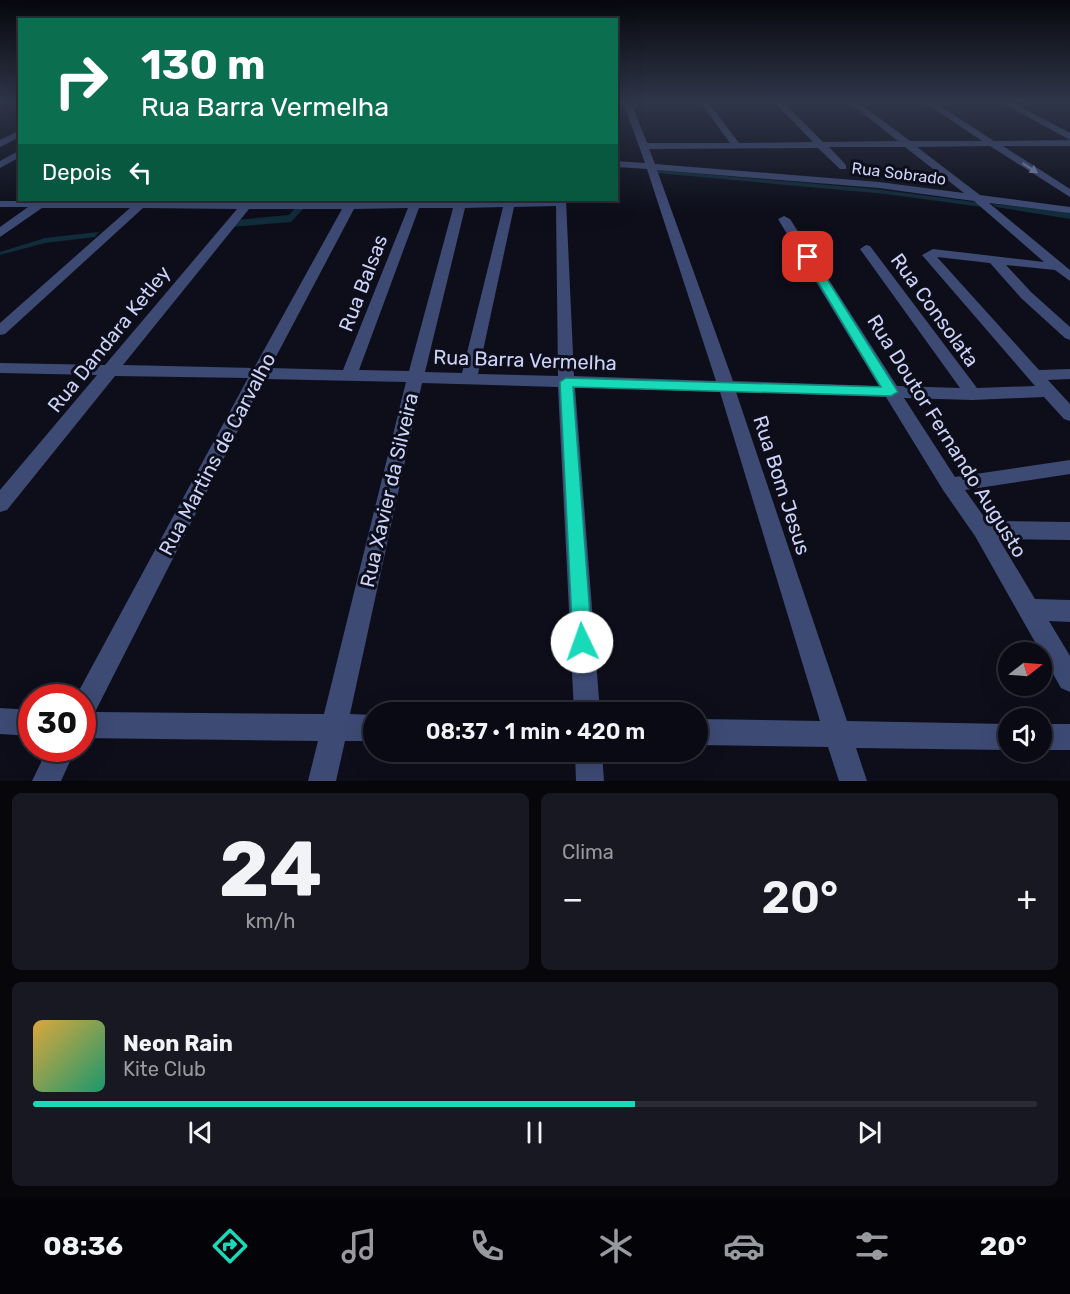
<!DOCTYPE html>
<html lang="pt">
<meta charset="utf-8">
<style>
:root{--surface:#0a0a14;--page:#181822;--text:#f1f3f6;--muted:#999aa0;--line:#2a2b34;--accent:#18d9b8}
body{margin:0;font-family:Rubik,sans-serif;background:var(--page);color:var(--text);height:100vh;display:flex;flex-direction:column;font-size:22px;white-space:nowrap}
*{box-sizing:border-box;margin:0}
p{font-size:20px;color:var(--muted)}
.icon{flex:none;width:33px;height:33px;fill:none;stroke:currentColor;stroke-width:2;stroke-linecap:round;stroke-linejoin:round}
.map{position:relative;height:781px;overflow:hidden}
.drawer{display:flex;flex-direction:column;gap:12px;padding:12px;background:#06060b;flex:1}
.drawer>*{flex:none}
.hud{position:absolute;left:18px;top:18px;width:600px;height:183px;border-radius:0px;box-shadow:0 6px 24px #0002,0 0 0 2px var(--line);background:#0b6e4f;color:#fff;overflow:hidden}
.needle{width:39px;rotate:73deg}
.tools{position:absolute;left:998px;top:642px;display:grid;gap:12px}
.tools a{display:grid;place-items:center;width:54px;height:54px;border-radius:50%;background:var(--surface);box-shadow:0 6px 24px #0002,0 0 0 2px var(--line);font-size:30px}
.speed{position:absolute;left:18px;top:684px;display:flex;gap:12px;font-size:30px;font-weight:700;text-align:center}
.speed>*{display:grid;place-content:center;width:78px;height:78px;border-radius:50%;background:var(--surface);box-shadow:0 6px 24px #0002,0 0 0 2px var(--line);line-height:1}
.speed .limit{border:9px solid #d22;background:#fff;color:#111}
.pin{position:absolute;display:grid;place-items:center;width:51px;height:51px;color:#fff;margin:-26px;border-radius:12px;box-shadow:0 3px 9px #0006}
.me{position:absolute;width:66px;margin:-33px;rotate:357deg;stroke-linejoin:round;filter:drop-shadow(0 0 4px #0008)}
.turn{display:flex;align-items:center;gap:21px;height:126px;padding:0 24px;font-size:27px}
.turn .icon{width:78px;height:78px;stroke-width:2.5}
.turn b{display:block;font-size:42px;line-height:51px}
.then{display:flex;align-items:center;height:57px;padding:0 24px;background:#0003;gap:12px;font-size:22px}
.big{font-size:45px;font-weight:600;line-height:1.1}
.drawer .widget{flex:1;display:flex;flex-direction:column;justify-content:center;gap:9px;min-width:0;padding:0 21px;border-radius:9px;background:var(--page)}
.drawer .dial{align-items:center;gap:0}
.dial b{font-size:78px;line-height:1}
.song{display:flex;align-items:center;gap:18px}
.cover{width:72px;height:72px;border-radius:9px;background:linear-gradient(135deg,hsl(40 70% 55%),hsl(160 70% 35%))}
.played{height:6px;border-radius:3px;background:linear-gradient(90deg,var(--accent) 60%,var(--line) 60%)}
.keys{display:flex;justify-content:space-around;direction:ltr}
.heat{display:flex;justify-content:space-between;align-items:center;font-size:33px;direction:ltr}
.drawer .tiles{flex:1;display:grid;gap:12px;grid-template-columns:1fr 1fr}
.widget:last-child{grid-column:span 2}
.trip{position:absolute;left:363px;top:702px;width:345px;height:60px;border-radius:30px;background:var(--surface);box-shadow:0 6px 24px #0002,0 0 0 2px var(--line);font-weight:600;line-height:60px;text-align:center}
.dock{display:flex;height:96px;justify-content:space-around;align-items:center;background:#040408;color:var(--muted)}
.dock .icon{width:42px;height:42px}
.dock .on{color:var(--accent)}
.dock b{font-size:27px;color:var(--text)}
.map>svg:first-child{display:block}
.water{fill:#112c3a}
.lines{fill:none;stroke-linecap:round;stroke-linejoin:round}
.minor{fill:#3d4a74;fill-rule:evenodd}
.oneway{fill:#848eb6}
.route{fill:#18d9b8;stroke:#108d78;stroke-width:1.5}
.labels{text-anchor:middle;stroke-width:6;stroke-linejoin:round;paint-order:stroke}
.far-street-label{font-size:16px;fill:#ccd3f9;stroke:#0d0e1a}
.street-label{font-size:20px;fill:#ccd3f9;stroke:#0d0e1a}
</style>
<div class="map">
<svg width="1070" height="781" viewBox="0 0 1070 781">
<rect width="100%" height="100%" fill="#0d0e1a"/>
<g class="water">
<path d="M656,170L874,189L975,202L982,207L886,194L657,173Z"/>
<path d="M992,204L1070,212V219L996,207Z"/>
<path d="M296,207H305L291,222L231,227L237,220L289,215Z"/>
<path d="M99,232L95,237L45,243L0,255V252L45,238Z"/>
</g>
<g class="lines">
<g class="minor">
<path d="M623,102H631L647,143H730L700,102H708L739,143L813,142L774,102H783L823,142L898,141L849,102H858L910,141H982L924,102H934L994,141L1070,140V146H1003L1070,189V197L990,146L917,147L980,195L1070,207V213L989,203L1070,270V281L1055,270L1006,265L1031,292L1070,327V340L1065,338L1021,298L990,263L937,257L1039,370L1070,369V379L1048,380L1070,404V421L1064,419L1044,397L973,400L904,398L955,477L1070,460V474L965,490L987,521L1070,522V540L999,539L1035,599L1070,600V622L1049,621L1070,656V692L1061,688L975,536L943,490L886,397L736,392L847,721L1008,724V750L856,748L867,781H839L828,747L698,745V719L820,721L720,392L575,387L600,712H574L558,387L422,383L350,714L374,715V741H345L336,781H308L318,741L82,738V698H75L248,378L115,376L7,510L0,512V490L97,375L0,373V363L105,365L237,209L143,208L5,334L0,335V323L130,208H42L0,237V227L28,207H0V201H137L148,200L149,202H242L245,200H255L254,202L346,203L348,200H358L357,203L566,200L574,376L716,381L647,169L616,167V161L645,163ZM829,147H905L964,193L879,182L655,164L649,149L818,148L840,169H846V165ZM657,170L879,188L974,201L1044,262L933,249L922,255L1035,386L977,388L870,246L866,245L860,249L960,388L897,386L790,219L784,216L778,219L879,386L733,381ZM556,206L558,376L478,374L514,207ZM503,207L462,373L425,372L465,208ZM408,208L343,370L270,368L354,209ZM419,208H453L409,371L359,370ZM249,209H342L254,368L123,365ZM264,379L406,382L324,714L95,712Z"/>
<path d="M1001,102H1012L1070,133V140Z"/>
<path d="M20,130V137L0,147V140Z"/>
<path d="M20,150V157L0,168V161Z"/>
<path d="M0,708L32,710V736L0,734Z"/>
<rect x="1041" y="724" width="29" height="26"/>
<path d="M48,748H76L61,781H32Z"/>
<path d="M575,752H602L604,781H576Z"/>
</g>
</g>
<defs><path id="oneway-solid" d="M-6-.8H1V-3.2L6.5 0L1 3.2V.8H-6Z" transform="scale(1.5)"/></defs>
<use class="oneway" href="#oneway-solid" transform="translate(1030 168) rotate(33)"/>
<linearGradient id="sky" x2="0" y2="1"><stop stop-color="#07080e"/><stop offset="0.48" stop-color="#2f3649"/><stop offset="1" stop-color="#2f3649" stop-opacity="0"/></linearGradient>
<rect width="1070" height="212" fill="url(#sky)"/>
<path class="route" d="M808,254L813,257L898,392L891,396L573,387L592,642L589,649L582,652L575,649L573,642L560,382L566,378L881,387L803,257Z"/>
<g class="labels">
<g class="far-street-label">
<text transform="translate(899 173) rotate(7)" y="6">Rua Sobrado</text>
</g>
<g class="street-label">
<text transform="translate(363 283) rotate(-69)" y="7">Rua Balsas</text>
<text transform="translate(935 310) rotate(54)" y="7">Rua Consolata</text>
<text transform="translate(109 339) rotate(-51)" y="7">Rua Dandara Ketley</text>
<text transform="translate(525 360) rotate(2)" y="7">Rua Barra Vermelha</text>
<text transform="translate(947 436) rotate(58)" y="7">Rua Doutor Fernando Augusto</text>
<text transform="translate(217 454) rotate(-62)" y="7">Rua Martins de Carvalho</text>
<text transform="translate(782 485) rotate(72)" y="7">Rua Bom Jesus</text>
<text transform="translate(389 490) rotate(-77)" y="7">Rua Xavier da Silveira</text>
</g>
</g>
</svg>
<div class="tools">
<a><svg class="needle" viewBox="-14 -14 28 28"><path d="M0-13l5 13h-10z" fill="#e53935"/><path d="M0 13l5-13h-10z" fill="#999aa0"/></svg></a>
<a><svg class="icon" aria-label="sound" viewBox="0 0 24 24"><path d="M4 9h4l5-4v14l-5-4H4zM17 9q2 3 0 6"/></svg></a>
</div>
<div class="speed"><div class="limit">30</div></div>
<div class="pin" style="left:808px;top:257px;background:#d93025"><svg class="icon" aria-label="arrive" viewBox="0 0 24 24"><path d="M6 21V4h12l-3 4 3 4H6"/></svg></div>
<svg class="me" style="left:582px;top:642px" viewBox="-20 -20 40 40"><circle r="19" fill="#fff"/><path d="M0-13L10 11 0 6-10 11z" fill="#18d9b8"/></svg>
<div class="trip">08:37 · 1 min · 420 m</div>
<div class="hud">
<div class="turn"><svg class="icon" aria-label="right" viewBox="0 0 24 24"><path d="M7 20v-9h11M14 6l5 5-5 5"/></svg><div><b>130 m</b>Rua Barra Vermelha</div></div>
<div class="then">Depois<svg class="icon" aria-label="left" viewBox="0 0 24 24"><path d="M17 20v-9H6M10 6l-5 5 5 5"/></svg></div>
</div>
</div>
<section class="drawer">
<div class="tiles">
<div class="widget dial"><b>24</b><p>km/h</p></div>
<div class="widget"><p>Clima</p>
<div class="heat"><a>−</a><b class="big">20°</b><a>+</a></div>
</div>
<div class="widget">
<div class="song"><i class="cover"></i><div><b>Neon Rain</b><p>Kite Club</p></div></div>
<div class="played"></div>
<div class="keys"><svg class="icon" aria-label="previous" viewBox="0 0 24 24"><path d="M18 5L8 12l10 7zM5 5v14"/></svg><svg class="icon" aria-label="pause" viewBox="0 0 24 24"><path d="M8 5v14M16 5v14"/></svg><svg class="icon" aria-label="next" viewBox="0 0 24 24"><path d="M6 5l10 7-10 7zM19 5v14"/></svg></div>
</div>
</div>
</section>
<nav class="dock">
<b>08:36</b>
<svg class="icon on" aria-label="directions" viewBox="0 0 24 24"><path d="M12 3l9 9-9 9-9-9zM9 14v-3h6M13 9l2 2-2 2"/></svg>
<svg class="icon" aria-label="music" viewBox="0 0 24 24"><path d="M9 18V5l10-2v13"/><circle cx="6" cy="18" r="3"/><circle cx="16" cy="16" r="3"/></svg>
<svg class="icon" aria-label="phone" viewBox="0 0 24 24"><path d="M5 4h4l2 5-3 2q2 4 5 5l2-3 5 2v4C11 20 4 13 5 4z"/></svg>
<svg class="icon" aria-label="climate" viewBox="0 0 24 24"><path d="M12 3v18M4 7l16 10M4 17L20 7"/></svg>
<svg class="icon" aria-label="car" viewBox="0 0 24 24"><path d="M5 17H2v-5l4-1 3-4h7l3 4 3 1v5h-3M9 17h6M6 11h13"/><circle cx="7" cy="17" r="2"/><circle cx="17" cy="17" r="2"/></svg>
<svg class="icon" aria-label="filters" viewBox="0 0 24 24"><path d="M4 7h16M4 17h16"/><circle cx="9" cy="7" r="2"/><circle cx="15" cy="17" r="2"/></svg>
<b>20°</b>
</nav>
